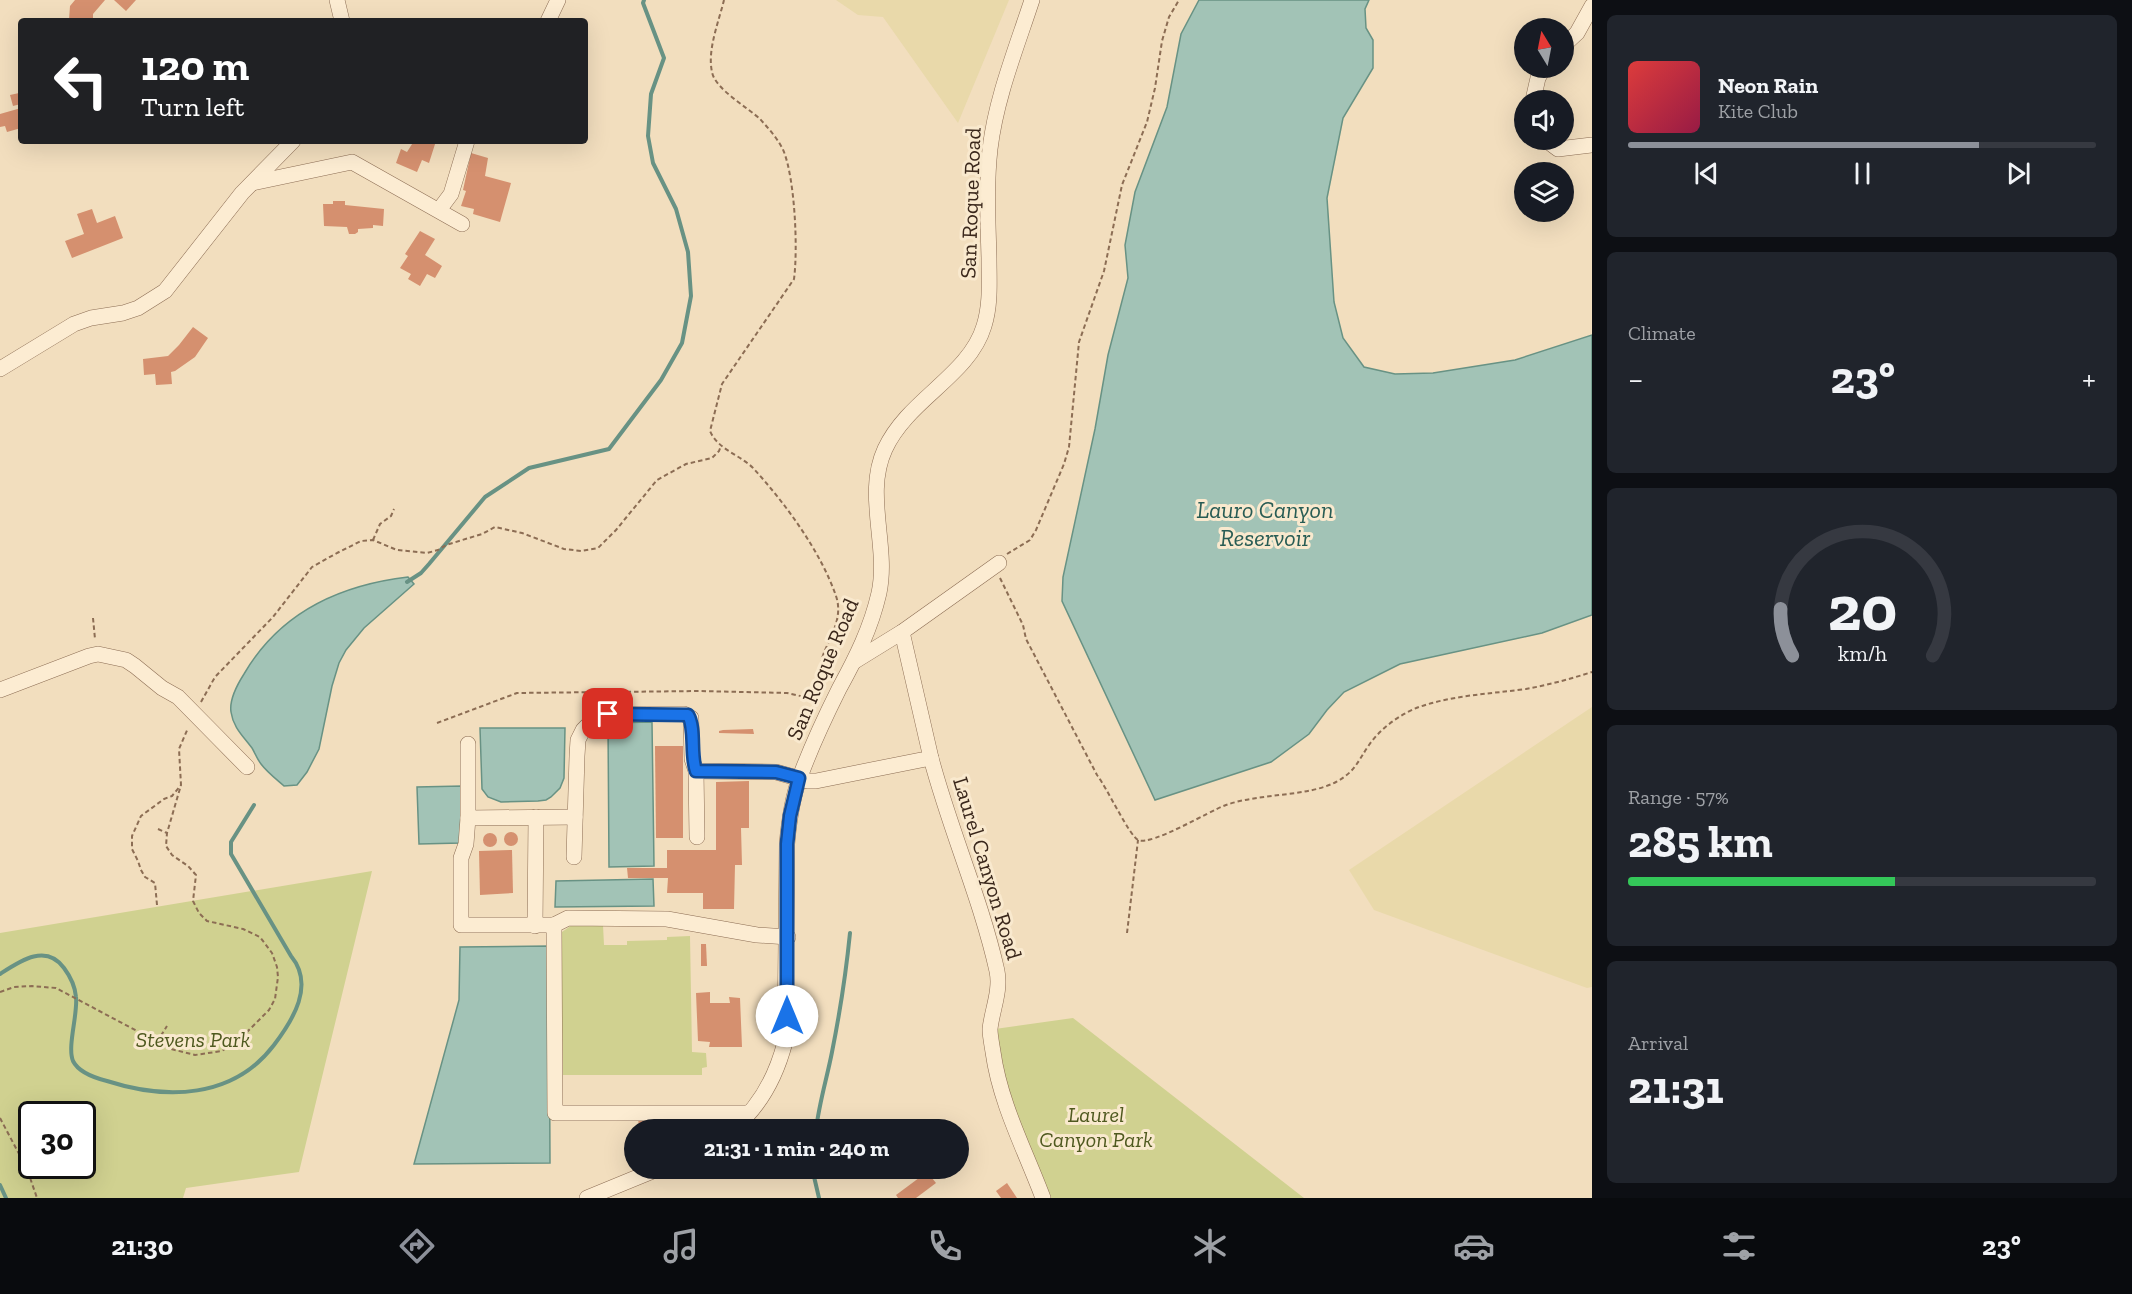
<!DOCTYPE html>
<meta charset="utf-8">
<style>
:root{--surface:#171b24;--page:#20242c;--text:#f1f3f6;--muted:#9ea1a6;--line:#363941;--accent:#8c9099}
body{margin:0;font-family:"Zilla Slab",serif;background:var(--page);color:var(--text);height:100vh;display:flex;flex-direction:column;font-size:22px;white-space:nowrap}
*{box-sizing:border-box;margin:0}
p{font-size:20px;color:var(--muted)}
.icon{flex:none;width:33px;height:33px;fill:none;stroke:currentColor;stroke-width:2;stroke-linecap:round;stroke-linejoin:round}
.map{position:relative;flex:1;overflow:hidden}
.sheet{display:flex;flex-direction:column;gap:15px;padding:15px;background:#0d0f14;width:540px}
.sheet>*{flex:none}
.hud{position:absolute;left:18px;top:18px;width:570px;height:126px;border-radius:6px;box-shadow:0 6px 24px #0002;background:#202124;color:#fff;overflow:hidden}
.needle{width:39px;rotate:350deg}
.buttons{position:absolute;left:1514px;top:18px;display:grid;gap:12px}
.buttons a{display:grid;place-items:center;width:60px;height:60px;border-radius:50%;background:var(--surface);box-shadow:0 6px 24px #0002;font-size:30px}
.speed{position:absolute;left:18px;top:1101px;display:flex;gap:12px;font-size:30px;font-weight:700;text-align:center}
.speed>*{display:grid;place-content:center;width:78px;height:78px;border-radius:50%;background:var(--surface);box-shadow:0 6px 24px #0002;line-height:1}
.speed .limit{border:3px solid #111;border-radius:9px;background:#fff;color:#111}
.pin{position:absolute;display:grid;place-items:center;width:51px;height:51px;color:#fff;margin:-26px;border-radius:12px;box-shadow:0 3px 9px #0006}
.me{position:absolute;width:66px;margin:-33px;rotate:0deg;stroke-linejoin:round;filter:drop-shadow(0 0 4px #0008)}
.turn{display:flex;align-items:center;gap:21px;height:126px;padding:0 24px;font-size:27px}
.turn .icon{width:78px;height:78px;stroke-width:2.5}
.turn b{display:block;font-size:42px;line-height:51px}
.big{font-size:45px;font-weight:800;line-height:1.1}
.sheet .widget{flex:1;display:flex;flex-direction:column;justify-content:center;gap:9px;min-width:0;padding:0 21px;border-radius:9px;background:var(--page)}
.sheet .dial{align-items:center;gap:0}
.dial svg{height:156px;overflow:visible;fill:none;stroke:var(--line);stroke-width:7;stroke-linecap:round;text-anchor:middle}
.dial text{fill:var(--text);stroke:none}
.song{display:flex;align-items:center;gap:18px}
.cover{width:72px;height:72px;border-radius:9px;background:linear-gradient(135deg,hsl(0 70% 55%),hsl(340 70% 35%))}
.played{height:6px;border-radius:3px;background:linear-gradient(90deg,var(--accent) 75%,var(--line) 75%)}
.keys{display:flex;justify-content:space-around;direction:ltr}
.heat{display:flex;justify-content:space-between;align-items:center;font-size:33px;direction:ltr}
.charge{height:9px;border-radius:4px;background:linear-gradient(90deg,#34c759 57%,var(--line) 0)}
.trip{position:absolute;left:624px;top:1119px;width:345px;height:60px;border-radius:30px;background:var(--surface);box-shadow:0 6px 24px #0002;font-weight:800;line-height:60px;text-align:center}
.tab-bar{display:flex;height:96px;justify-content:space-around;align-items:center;background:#090b0e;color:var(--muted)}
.tab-bar .icon{width:42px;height:42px}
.tab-bar .current{color:var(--accent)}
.tab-bar b{font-size:27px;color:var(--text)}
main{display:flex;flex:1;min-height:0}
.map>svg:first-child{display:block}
.farmland{fill:#e9d9aa}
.green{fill:#d0d190;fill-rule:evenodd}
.water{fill:#a2c3b6;stroke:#689284;stroke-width:1.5}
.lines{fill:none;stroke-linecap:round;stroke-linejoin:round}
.stream{stroke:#689284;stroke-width:4}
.building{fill:#d5906f}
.minor-casing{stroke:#8c6d54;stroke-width:16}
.path{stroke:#8c6d54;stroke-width:2;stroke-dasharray:4.5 3;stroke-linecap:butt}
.minor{stroke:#fcecd2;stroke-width:15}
.route-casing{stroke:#114b97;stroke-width:15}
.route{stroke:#1a73e8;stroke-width:10}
.labels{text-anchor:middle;stroke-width:6;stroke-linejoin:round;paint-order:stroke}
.street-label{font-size:22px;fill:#3a271b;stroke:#f9e9ce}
.park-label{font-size:22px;font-style:italic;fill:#4f591f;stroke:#f9e9ce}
.water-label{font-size:24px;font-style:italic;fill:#285c54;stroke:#f9e9ce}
</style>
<main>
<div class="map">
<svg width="1592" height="1198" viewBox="0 0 1592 1198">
<rect width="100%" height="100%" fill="#f2debe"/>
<g class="farmland">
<path d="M836,0H1009L958,123L883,17L858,15Z"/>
<path d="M1592,707V987L1587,988L1374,910L1349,870Z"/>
</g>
<g class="green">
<path d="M372,871L299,1172L186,1188L183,1198H0V933ZM32,1114H82V1166H32Z"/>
<path d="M572,925H603L604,945H627V941L667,940V937L690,936L692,1052L706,1053L707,1067L702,1068V1075H563L560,938L562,932Z"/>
<path d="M1073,1018L1304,1198H1048L1009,1099L995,1029Z"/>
</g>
<g class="water">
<path d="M1199,0H1369L1365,9L1366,28L1373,40V68L1343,118L1327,198L1334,302L1343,338L1364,367L1395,374L1433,373L1515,360L1592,335V615L1542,633L1400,664L1344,692L1327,710L1309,734L1271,762L1155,800L1062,601L1063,577L1095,429L1108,355L1128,278L1125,245L1135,192L1167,107L1181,34Z"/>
<path d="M408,577L414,584L364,628L346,650L339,663L332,686L319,749L307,772L297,785L284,786C276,779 267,772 261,764C257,759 255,753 252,748C243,736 233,727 231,712C229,699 237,685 244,674C280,612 340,585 408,577Z"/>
<path d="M652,722L654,866L609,867L608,723Z"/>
<path d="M480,728H565L564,778L560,788L551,797L546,800L538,801L501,802L488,797L482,789Z"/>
<path d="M462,786L461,843L419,844L417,787Z"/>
<path d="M653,879L654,906L555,907L556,881Z"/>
<path d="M549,946L550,1163L414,1164L459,1000L460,947Z"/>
</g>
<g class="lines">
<g class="stream">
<path d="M407,582L421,573L429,564L485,497L529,468L609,449L661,380L682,343L691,296L688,252L676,209L653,163L648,136L651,94L664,58L643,3L644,0"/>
<path d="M0,974C20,961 46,943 64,968C70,976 75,986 76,997C78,1014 67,1047 73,1061C79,1073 95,1078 107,1081C166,1100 233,1099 274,1045C293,1020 315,985 291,956L231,854V842L254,805"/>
<path d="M816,1130C819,1103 827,1078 832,1052C840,1012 846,973 850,933"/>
<path d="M812,1168L819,1198"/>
<path d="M0,1185L6,1198"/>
</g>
</g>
<g class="building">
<path d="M75,0H105L93,14V21H90L69,20L70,6Z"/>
<path d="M114,0H136L126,11Z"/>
<path d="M21,90V104L13,106L10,95L19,93L18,91Z"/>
<path d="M21,108V128L7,132L5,126L0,127V114Z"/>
<path d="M414,141H436L429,163L422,160L417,172L396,163L401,149L407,152Z"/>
<path d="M471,153L488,158L485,176L511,183L500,222L473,214L474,209L461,206L466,191L463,190Z"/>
<path d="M333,201H345V205L384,209L383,226L373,225V228L358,229V232L355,234H349L347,227L324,226L323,204H333Z"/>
<path d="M92,209L97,223L115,216L123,238L72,258L65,241L84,234L77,214Z"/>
<path d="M420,231L435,239L425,255L442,266L435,278L427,274L420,286L408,279L411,274L400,268L408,256L405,254Z"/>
<path d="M193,327L208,338L195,357L175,371L171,372L172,384L156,385L155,374L144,375L143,359L168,356L179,345Z"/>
<path d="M753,729L754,734L719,733V731L723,730Z"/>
<path d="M655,746H683V838H656Z"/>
<path d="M749,781V828H741L742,865H735L734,909H703V893H667L668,878H628L627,868H667V850H716V782Z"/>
<circle cx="511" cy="839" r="7"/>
<circle cx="490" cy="840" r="7"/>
<path d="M512,850L513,893L480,895L479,851Z"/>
<path d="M701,944H706L707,966H701Z"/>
<path d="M710,992V1003H730L729,997L740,998L742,1047H709L710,1042L698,1041L696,993Z"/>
<path d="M657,1116V1129H639L638,1117Z"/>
<path d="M927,1172L936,1183L916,1198H898L896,1195Z"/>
<path d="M1007,1183L1017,1198H1001L996,1191Z"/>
</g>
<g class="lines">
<defs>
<g id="minor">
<path d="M337,0L342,21"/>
<path d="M548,21L558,0"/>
<path d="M1563,46L1577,33L1592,6"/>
<path d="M1533,100L1538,78L1544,68"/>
<path d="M1546,140L1558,149L1592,145"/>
<path d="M252,183L352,162L462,224"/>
<path d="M439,210L451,194L467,141"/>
<path d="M0,369L74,324L91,318L123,313L138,308L165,291L242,193L293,141"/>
<path d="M855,661L902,632L999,563"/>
<path d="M0,690L89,656L98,654L126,660L135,666L162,688L178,697L247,767"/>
<path d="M468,744V818L466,844L461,858V925H554"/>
<path d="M931,758C950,830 981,899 997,971C1001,991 992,1010 990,1029C990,1036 992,1045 993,1052C1000,1103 1025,1150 1043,1198"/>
<path d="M696,771L776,772L808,781H816L931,758L902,632"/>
<path d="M468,818L575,817"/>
<path d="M574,857L577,756L578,740L583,730L591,722L608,714H684L691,718L692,759L696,771L697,837"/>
<path d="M535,926L536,817"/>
<path d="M748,1113H555L554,925L568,918L667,919L757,935L788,937"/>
<path d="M732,1130C760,1107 776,1077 785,1042L787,844C789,821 792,798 800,777C811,747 825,717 839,689C856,658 871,628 879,593C889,546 864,494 885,449C908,399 969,376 984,326C991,304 989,281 989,258C988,222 986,185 990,149C996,98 1016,49 1032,0"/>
<path d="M587,1198L660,1168"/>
</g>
</defs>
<use href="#minor" class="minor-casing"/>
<g class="path">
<path d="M724,0C719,21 707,50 712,72C715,89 747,107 760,119C769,129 779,140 784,152C795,181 798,249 794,279L722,384L710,431C718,450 741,455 754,469C785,503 821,552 836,596C848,631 806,659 826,682"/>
<path d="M373,540L380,524L391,516L394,509"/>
<path d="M1007,554L1030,540L1036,530L1064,464L1069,447L1079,342L1104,271L1122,185L1147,122L1155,88L1162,41L1169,17L1179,0"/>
<path d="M1000,578L1023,625L1026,639L1097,775C1107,788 1129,835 1138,840C1152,846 1209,811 1226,805C1260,793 1307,797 1336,782C1355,772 1358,761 1369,745C1380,729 1400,714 1419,707C1454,695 1489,694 1526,689C1548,685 1570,679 1592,672"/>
<path d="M93,618L95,639"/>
<path d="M201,702L215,677L273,617L312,567L337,553L361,541L373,540L397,550L427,553L438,550L446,545L482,534L495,527L522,533L564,549L581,551L598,548L616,530L657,480L686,464L712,458L719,451L721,446"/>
<path d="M437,723L517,693L699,691L787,693L818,700"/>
<path d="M158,829L167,833"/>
<path d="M157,905L155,883L145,877L141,870L138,861L132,849V836L141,816L164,799L172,796L181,785"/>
<path d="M1127,933L1138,840"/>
<path d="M0,992L14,987L32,986L56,988L171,1049L195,1055L222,1051L241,1038L269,1010L275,999L278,977L277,967L272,953L260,937L243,929L207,921L199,913L193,901L196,875L188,866L172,855L166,846L167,833L181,785L179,749L188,728"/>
<path d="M157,1042L167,1026"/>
<path d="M0,1118L27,1169L37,1198"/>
</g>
<use href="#minor" class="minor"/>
</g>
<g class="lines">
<defs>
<path id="route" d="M608,714L688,715C696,729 690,754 696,771L776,772L799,778L790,816L787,844V1016"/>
</defs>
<use href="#route" class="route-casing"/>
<use href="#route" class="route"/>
</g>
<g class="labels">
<g class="street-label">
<text transform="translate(970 203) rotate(-88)" y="8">San Roque Road</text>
<text transform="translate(822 669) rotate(-67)" y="8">San Roque Road</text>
<text transform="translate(988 868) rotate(73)" y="8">Laurel Canyon Road</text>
</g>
<g class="park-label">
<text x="193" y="1047">Stevens Park</text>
<text x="1096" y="1122">Laurel<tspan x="1096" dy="25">Canyon Park</tspan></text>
</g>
<g class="water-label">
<text x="1265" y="518">Lauro Canyon<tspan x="1265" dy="28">Reservoir</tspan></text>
</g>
</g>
</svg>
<div class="buttons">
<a><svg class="needle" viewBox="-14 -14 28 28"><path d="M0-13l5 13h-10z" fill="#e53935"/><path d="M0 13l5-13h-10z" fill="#9ea1a6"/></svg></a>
<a><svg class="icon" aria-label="sound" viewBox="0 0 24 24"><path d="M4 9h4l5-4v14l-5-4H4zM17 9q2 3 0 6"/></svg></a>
<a><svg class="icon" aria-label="layers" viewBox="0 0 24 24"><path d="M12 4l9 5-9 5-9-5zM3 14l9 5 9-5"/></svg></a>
</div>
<div class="speed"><div class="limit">30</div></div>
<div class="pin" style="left:608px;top:714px;background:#d93025"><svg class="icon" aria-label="arrive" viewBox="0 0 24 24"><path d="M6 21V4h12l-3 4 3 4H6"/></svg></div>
<svg class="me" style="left:787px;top:1016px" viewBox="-20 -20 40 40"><circle r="19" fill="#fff"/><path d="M0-13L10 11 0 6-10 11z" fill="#1a73e8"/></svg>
<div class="trip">21:31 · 1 min · 240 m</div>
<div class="hud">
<div class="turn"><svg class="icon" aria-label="left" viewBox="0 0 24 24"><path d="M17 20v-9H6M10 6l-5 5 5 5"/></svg><div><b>120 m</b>Turn left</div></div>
</div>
</div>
<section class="sheet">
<div class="widget">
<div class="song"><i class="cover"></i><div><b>Neon Rain</b><p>Kite Club</p></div></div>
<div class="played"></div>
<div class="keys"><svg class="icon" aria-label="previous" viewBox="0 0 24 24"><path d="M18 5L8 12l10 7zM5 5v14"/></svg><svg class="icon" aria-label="pause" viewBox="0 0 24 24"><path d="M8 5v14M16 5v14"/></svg><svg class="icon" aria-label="next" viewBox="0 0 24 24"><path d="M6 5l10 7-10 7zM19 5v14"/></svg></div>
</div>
<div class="widget"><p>Climate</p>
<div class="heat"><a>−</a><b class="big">23°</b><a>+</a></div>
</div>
<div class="widget dial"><svg viewBox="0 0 100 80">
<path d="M14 69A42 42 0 1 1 86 69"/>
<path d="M14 69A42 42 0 0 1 8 45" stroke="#8c9099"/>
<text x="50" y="56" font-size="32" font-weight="700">20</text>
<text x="50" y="72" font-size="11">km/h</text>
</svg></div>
<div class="widget"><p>Range · 57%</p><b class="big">285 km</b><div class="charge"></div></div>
<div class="widget"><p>Arrival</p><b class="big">21:31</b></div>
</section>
</main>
<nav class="tab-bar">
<b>21:30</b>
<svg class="icon current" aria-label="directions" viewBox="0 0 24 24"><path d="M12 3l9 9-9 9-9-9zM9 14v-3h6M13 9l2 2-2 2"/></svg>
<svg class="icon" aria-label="music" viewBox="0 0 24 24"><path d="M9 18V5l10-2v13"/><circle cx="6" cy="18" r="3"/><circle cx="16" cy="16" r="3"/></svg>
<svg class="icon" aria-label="phone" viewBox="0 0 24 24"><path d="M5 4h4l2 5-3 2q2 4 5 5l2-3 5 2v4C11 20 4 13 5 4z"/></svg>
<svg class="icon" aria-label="climate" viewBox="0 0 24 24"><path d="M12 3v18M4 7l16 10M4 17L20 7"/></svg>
<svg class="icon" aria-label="car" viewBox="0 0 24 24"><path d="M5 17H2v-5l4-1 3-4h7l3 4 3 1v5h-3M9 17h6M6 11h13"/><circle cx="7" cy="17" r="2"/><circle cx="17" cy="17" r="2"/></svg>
<svg class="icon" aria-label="filters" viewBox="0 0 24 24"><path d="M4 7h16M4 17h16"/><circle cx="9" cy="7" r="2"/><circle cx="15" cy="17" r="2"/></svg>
<b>23°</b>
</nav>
